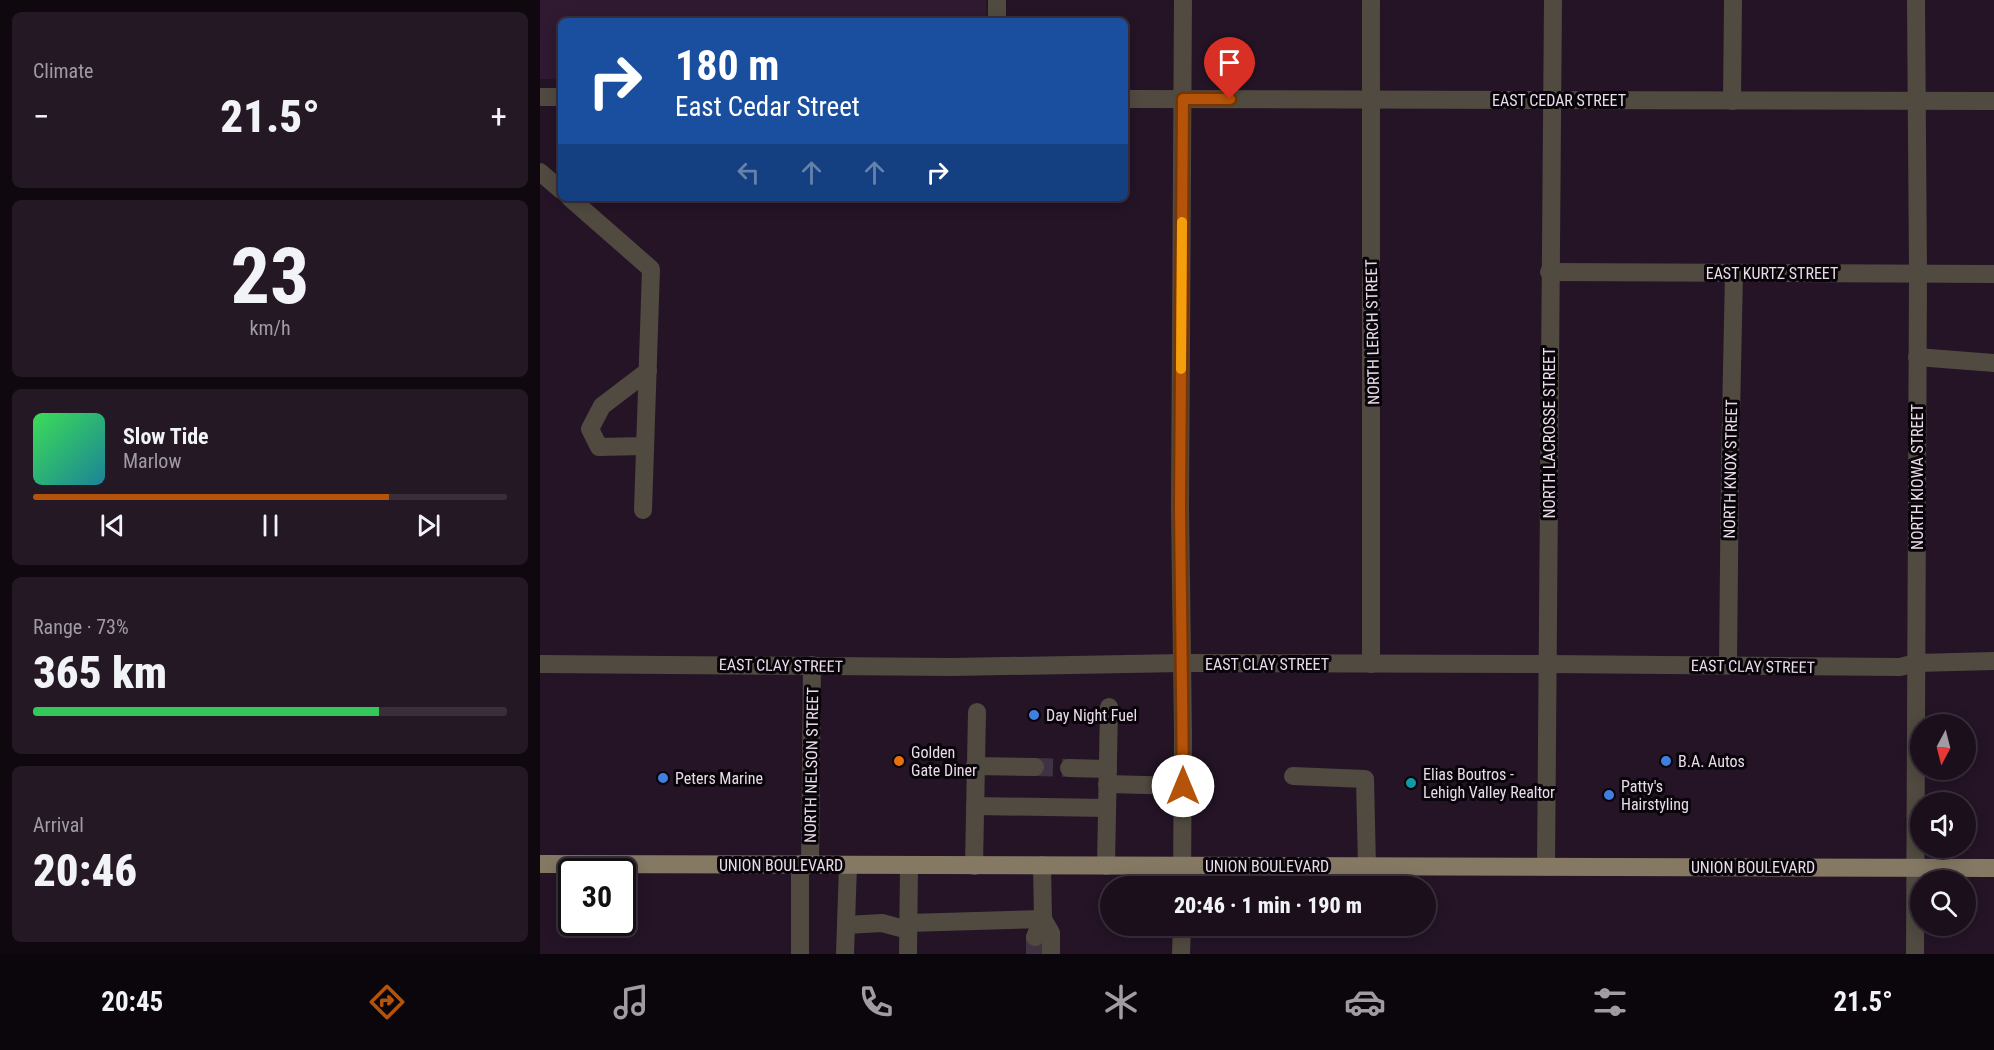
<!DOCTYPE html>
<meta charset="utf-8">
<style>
:root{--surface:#1b0f1c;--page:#241825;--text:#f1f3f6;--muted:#a09ca3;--line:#392f3b;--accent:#b45309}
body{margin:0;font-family:"Roboto Condensed",sans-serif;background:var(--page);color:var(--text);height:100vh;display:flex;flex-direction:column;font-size:22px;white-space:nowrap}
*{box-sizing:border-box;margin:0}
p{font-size:20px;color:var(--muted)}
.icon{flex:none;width:33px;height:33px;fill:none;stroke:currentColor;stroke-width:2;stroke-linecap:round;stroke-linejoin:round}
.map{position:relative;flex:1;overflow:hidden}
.side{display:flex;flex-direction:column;gap:12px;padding:12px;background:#0f080f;width:540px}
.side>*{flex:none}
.hud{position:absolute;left:18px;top:18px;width:570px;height:183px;border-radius:9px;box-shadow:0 3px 15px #0003,0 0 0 2px var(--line);background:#1a4fa0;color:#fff;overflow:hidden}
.needle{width:39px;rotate:187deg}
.buttons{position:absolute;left:1370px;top:714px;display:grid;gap:12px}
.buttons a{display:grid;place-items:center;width:66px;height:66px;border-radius:50%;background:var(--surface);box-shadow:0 3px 15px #0003,0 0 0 2px var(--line);font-size:30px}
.speed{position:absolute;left:18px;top:858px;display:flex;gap:12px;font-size:30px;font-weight:700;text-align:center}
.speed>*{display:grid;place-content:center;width:78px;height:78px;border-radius:50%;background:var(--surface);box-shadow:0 3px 15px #0003,0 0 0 2px var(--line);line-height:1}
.speed .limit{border:3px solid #111;border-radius:9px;background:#fff;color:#111}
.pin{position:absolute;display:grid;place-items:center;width:51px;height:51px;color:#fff;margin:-62px -26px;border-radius:50% 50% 50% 0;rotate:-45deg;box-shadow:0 0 6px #0007}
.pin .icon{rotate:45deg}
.me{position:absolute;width:66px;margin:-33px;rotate:0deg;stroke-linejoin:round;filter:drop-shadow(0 0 4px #0008)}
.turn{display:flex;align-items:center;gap:21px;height:126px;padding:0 18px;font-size:27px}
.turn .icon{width:78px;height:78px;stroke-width:2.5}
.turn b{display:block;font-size:42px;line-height:51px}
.lanes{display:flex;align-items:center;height:57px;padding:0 18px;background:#0003;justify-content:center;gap:30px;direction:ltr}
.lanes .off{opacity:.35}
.big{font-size:45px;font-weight:800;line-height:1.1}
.side .tile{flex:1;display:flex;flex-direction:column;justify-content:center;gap:9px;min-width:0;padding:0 21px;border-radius:9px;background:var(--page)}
.side .dial{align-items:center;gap:0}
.dial b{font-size:78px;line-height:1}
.song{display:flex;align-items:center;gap:18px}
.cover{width:72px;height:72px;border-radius:9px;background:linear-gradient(135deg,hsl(130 70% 55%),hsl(190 70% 35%))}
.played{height:6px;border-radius:3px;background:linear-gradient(90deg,var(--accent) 75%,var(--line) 75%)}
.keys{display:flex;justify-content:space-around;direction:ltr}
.heat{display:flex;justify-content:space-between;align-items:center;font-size:33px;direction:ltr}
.charge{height:9px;border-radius:4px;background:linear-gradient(90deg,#34c759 73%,var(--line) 0)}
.trip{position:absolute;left:560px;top:876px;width:336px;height:60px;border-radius:30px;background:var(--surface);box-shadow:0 3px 15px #0003,0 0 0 2px var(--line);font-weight:800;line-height:60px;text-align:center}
.menu{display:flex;height:96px;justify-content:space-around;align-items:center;background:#0b060b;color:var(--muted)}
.menu .icon{width:42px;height:42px}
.menu .current{color:var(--accent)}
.menu b{font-size:27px;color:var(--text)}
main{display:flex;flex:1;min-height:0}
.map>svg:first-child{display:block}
.built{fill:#2f1a31}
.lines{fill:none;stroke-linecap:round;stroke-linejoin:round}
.minor-tunnel{stroke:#413243;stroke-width:18;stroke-dasharray:18 9;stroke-linecap:butt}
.minor{stroke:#504a40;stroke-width:18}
.major{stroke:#857964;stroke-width:18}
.route-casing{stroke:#753606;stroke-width:15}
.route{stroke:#b45309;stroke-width:10}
.slow{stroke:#f59e0b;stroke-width:10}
.shop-dot{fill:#3f7fe0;stroke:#09040a;stroke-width:2}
.food-dot{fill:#e8710a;stroke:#09040a;stroke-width:2}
.culture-dot{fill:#0f9aa8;stroke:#09040a;stroke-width:2}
.labels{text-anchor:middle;stroke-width:6;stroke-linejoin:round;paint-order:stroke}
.street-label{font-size:16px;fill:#e8dce9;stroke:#09040a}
.poi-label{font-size:16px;fill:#e8dce9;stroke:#09040a;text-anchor:start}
</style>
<main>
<section class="side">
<div class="tile"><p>Climate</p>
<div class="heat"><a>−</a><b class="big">21.5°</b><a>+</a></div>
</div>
<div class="tile dial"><b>23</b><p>km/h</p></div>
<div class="tile">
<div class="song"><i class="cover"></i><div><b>Slow Tide</b><p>Marlow</p></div></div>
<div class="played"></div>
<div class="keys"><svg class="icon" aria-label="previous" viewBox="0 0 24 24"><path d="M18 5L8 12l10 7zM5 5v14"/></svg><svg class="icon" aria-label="pause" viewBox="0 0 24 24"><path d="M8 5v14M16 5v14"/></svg><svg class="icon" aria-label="next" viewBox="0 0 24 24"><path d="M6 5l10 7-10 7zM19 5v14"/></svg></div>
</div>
<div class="tile"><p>Range · 73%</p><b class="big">365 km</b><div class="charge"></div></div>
<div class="tile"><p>Arrival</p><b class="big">20:46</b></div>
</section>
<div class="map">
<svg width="1454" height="954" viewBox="0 0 1454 954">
<rect width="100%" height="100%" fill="#241426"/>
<path class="built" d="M0,0H446L447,21H21V79H0Z"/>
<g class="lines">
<g class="minor-tunnel">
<path d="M495,767L529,768"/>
<path d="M495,954V937"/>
</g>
<g class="minor">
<path d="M831,0C830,221 833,442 831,664"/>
<path d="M457,21V0"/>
<path d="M0,97H21"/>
<path d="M585,99L1454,101"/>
<path d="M1192,101L1193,0"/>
<path d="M0,172L21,190"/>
<path d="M30,198L111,269L103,510"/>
<path d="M1009,272L1454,274"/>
<path d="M1377,357L1454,363"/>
<path d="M105,446L59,447L50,429L62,406L108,371"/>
<path d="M0,664L412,667L643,663L1009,664L1360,667L1376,663L1454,661"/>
<path d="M1188,665L1190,464L1194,273"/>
<path d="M435,766L495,767"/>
<path d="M529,768L568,769"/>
<path d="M753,776L825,779L827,866"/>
<path d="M567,784L643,786"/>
<path d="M435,806L567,808"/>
<path d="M270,865L272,665"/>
<path d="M502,865L503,919L511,933V954"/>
<path d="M434,866L437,712"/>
<path d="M566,866L569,707"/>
<path d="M1006,867L1013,0"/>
<path d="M642,886L643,735L640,507L643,0"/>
<path d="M368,923L503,919L495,937"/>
<path d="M306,925L342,923L368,930"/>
<path d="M260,954V864"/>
<path d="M305,954L308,865"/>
<path d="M368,954L369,866"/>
<path d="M641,954L642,926"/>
<path d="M1375,954L1378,274L1376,0"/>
</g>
<path class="major" d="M0,864L1454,868"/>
</g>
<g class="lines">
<defs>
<path id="route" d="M643,786L640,507L643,99H690"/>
</defs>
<use href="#route" class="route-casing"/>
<use href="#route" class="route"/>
<path class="slow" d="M641,369L642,222"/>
</g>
<g class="shop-dot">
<circle cx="494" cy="715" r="6"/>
<circle cx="1126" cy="761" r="6"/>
<circle cx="123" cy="778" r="6"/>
<circle cx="1069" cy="795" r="6"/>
</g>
<circle class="food-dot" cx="359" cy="761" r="6"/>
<circle class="culture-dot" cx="871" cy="783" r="6"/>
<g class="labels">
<g class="street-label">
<text x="1019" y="106">EAST CEDAR STREET</text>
<text x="1232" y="279">EAST KURTZ STREET</text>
<text transform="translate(832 332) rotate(-91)" y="6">NORTH LERCH STREET</text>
<text transform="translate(1009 433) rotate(-90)" y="6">NORTH LACROSSE STREET</text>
<text transform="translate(1190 469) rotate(-89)" y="6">NORTH KNOX STREET</text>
<text transform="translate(1377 477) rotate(-90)" y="6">NORTH KIOWA STREET</text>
<text x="727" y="670">EAST CLAY STREET</text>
<text transform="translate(241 665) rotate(1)" y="6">EAST CLAY STREET</text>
<text transform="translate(1213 666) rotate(1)" y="6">EAST CLAY STREET</text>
<text transform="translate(271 765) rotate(-89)" y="6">NORTH NELSON STREET</text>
<text x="241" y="871">UNION BOULEVARD</text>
<text x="727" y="872">UNION BOULEVARD</text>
<text x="1213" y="873">UNION BOULEVARD</text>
</g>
<g class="poi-label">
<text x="506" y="721">Day Night Fuel</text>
<text x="371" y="758">Golden<tspan x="371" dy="18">Gate Diner</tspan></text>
<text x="1138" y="767">B.A. Autos</text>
<text x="883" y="780">Elias Boutros -<tspan x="883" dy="18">Lehigh Valley Realtor</tspan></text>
<text x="135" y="784">Peters Marine</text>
<text x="1081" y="792">Patty's<tspan x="1081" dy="18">Hairstyling</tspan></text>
</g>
</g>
</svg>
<div class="buttons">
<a><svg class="needle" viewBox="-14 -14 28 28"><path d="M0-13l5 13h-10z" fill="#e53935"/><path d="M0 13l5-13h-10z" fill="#a09ca3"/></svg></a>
<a><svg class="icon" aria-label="sound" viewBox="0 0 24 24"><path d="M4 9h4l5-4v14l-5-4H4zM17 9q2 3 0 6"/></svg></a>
<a><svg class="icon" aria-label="search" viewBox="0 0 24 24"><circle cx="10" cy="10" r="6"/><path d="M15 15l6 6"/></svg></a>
</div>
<div class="speed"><div class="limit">30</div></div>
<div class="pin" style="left:690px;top:99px;background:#d93025"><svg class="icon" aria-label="arrive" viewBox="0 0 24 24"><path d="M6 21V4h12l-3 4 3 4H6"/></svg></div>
<svg class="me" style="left:643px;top:786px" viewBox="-20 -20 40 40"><circle r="19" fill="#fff"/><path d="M0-13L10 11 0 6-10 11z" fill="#b45309"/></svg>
<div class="trip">20:46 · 1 min · 190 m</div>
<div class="hud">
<div class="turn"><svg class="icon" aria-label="right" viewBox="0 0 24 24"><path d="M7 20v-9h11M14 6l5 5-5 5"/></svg><div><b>180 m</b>East Cedar Street</div></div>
<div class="lanes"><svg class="icon off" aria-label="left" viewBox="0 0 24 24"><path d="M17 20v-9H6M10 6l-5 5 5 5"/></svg><svg class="icon off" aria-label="ahead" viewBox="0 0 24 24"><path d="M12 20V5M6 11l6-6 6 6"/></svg><svg class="icon off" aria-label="ahead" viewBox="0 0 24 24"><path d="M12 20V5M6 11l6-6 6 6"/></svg><svg class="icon" aria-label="right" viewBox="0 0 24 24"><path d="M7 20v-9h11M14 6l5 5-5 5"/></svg></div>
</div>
</div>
</main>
<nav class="menu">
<b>20:45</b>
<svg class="icon current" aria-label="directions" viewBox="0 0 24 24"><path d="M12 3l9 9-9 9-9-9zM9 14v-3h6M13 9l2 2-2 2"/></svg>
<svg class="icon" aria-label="music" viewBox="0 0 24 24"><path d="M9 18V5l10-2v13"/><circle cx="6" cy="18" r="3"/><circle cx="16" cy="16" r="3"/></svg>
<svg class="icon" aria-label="phone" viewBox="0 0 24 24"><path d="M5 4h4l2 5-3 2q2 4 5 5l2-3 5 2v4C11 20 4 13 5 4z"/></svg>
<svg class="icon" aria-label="climate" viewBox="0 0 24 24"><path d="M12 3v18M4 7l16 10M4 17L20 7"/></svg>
<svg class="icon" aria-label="car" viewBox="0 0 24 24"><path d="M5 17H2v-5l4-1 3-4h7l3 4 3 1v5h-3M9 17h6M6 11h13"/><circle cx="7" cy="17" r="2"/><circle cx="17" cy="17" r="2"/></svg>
<svg class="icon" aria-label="filters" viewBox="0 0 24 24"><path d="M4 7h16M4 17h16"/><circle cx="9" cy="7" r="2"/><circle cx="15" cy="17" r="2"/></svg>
<b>21.5°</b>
</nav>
